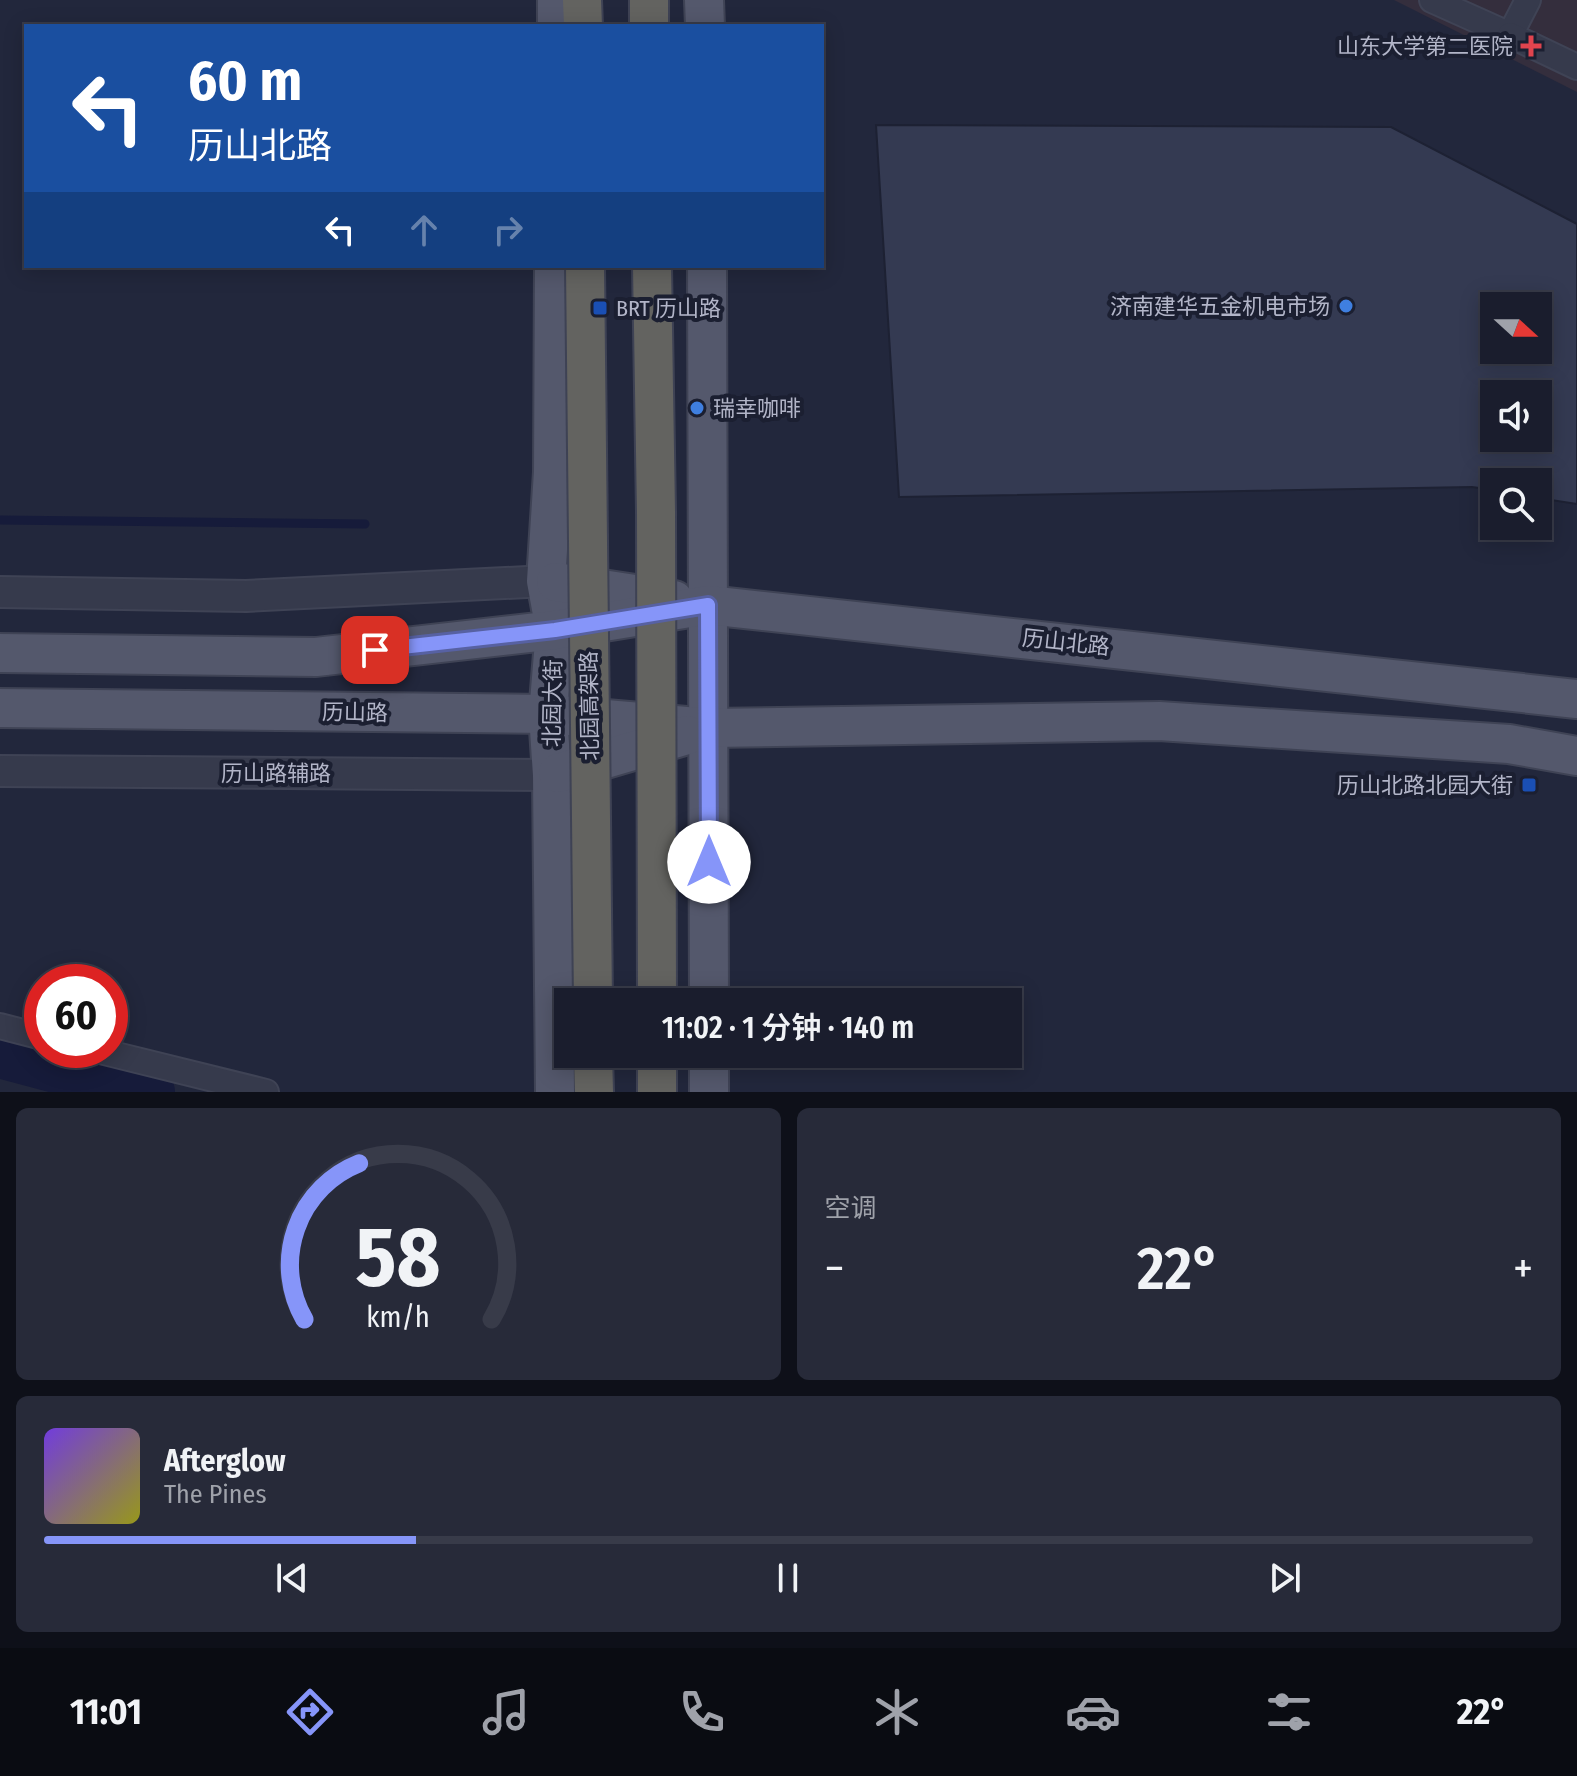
<!DOCTYPE html>
<html lang="zh">
<meta charset="utf-8">
<style>
:root{--surface:#1a1d2d;--page:#272a39;--text:#f1f3f6;--muted:#9fa2aa;--line:#383b49;--accent:#8695f9}
body{margin:0;font-family:"Fira Sans Condensed","Noto Sans SC",sans-serif;background:var(--page);color:var(--text);height:100vh;display:flex;flex-direction:column;font-size:30px;white-space:nowrap}
*{box-sizing:border-box;margin:0}
p{font-size:26px;color:var(--muted)}
.icon{flex:none;width:44px;height:44px;fill:none;stroke:currentColor;stroke-width:2;stroke-linecap:round;stroke-linejoin:round}
.map{position:relative;height:1092px;overflow:hidden}
.drawer{display:flex;flex-direction:column;gap:16px;padding:16px;background:#0e1019;flex:1}
.drawer>*{flex:none}
.banner{position:absolute;left:24px;top:24px;width:800px;height:244px;border-radius:0px;box-shadow:0 4px 20px #0003,0 0 0 2px var(--line);background:#1a4fa0;color:#fff;overflow:hidden}
.needle{width:52px;rotate:111deg}
.tools{position:absolute;left:1480px;top:292px;display:grid;gap:16px}
.tools a{display:grid;place-items:center;width:72px;height:72px;border-radius:0px;background:var(--surface);box-shadow:0 4px 20px #0003,0 0 0 2px var(--line);font-size:40px}
.speed{position:absolute;left:24px;top:964px;display:flex;gap:16px;font-size:40px;font-weight:700;text-align:center}
.speed>*{display:grid;place-content:center;width:104px;height:104px;border-radius:50%;background:var(--surface);box-shadow:0 4px 20px #0003,0 0 0 2px var(--line);line-height:1}
.speed .limit{border:12px solid #d22;background:#fff;color:#111}
.pin{position:absolute;display:grid;place-items:center;width:68px;height:68px;color:#fff;margin:-34px;border-radius:16px;box-shadow:0 4px 12px #0006}
.me{position:absolute;width:88px;margin:-44px;rotate:0deg;stroke-linejoin:round;filter:drop-shadow(0 0 6px #0008)}
.turn{display:flex;align-items:center;gap:28px;height:168px;padding:0 32px;font-size:36px}
.turn .icon{width:104px;height:104px;stroke-width:2.5}
.turn b{display:block;font-size:56px;line-height:68px}
.lanes{display:flex;align-items:center;height:76px;padding:0 32px;background:#0003;justify-content:center;gap:40px;direction:ltr}
.lanes .off{opacity:.35}
.big{font-size:60px;font-weight:600;line-height:1.1}
.drawer .card{flex:1;display:flex;flex-direction:column;justify-content:center;gap:12px;min-width:0;padding:0 28px;border-radius:12px;background:var(--page)}
.drawer .dial{align-items:center;gap:0}
.dial svg{height:208px;overflow:visible;fill:none;stroke:var(--line);stroke-width:7;stroke-linecap:round;text-anchor:middle}
.dial text{fill:var(--text);stroke:none}
.song{display:flex;align-items:center;gap:24px}
.cover{width:96px;height:96px;border-radius:12px;background:linear-gradient(135deg,hsl(260 70% 55%),hsl(60 70% 35%))}
.played{height:8px;border-radius:4px;background:linear-gradient(90deg,var(--accent) 25%,var(--line) 25%)}
.keys{display:flex;justify-content:space-around;direction:ltr}
.heat{display:flex;justify-content:space-between;align-items:center;font-size:44px;direction:ltr}
.drawer .tiles{flex:1;display:grid;gap:16px;grid-template-columns:1fr 1fr}
.card:last-child{grid-column:span 2}
.trip{position:absolute;left:554px;top:988px;width:468px;height:80px;border-radius:0px;background:var(--surface);box-shadow:0 4px 20px #0003,0 0 0 2px var(--line);font-weight:600;line-height:80px;text-align:center}
.tabs{display:flex;height:128px;justify-content:space-around;align-items:center;background:#0a0c12;color:var(--muted)}
.tabs .icon{width:56px;height:56px}
.tabs .on{color:var(--accent)}
.tabs b{font-size:36px;color:var(--text)}
.map>svg:first-child{display:block}
.medical{fill:#342e3d}
.lines{fill:none;stroke-linecap:round;stroke-linejoin:round}
.stream{stroke:#161b3a;stroke-width:9}
.river{stroke:#161b3a;stroke-width:52}
.building{fill:#343a52;stroke:#1d2133;stroke-width:2;fill-rule:evenodd}
.minor-casing{stroke:#3f4355;stroke-width:28}
.tertiary-casing{stroke:#3f4355;stroke-width:34}
.primary-casing{stroke:#3f4355;stroke-width:42}
.trunk-casing{stroke:#3e4254;stroke-width:42}
.minor{stroke:#363a4c;stroke-width:24}
.tertiary{stroke:#363a4c;stroke-width:30}
.primary{stroke:#54586c;stroke-width:38}
.trunk{stroke:#636360;stroke-width:38}
.trunk-bridge-casing{stroke:#3e4254;stroke-width:42;stroke-linecap:butt}
.trunk-bridge{stroke:#636360;stroke-width:38}
.route-casing{stroke:#5761a2;stroke-width:20}
.route{stroke:#8695f9;stroke-width:14}
.health-dot{fill:#e0444e;stroke:#1b1f31;stroke-width:3}
.shop-dot{fill:#3f7fe0;stroke:#1b1f31;stroke-width:3}
.transit-dot{fill:#1a4fb4;stroke:#1b1f31;stroke-width:3}
.labels{text-anchor:middle;stroke-width:8;stroke-linejoin:round;paint-order:stroke}
.poi-label{font-size:22px;fill:#b2b5c8;stroke:#1b1f31;text-anchor:end}
.street-label{font-size:22px;fill:#b2b5c8;stroke:#1b1f31}
</style>
<div class="map">
<svg width="1577" height="1092" viewBox="0 0 1577 1092">
<rect width="100%" height="100%" fill="#22273c"/>
<path class="medical" d="M1394,0H1577V92Z"/>
<g class="lines">
<path class="stream" d="M0,520L365,524"/>
<path class="river" d="M0,1052L149,1092"/>
</g>
<path class="building" d="M876,125L1391,127L1577,224V504L1538,498V482H1494V490L1472,487L899,497ZM1494,306H1538V350H1494ZM1494,394H1538V438H1494Z"/>
<g class="lines">
<defs>
<g id="minor">
<path d="M1432,0L1510,35L1528,0"/>
<path d="M1510,35L1577,67"/>
<path d="M0,1026L42,1037"/>
<path d="M96,1050L266,1092"/>
</g>
<g id="tertiary">
<path d="M0,592L246,596L546,581"/>
<path d="M0,771L552,775"/>
</g>
<g id="primary">
<path d="M704,0L705,26"/>
<path d="M557,26V0"/>
<path d="M554,266L553,472L546,581L555,630L548,714L552,775L555,1092"/>
<path d="M707,266L709,1002"/>
<path d="M556,582L674,600"/>
<path d="M0,653L316,657L555,630L708,605L1577,699"/>
<path d="M0,708L548,714L709,728L1159,721L1509,744L1577,756"/>
<path d="M558,773L687,735"/>
<path d="M709,1092V1054"/>
</g>
<g id="trunk">
<path d="M582,0L583,26"/>
<path d="M649,26V0"/>
<path d="M593,1054L594,1092"/>
<path d="M657,1054V1092"/>
</g>
</defs>
<use href="#minor" class="minor-casing"/>
<use href="#tertiary" class="tertiary-casing"/>
<use href="#primary" class="primary-casing"/>
<use href="#trunk" class="trunk-casing"/>
<use href="#minor" class="minor"/>
<use href="#tertiary" class="tertiary"/>
<use href="#primary" class="primary"/>
<use href="#trunk" class="trunk"/>
<defs>
<g id="trunk-bridge">
<path d="M585,266L593,1002"/>
<path d="M652,266L656,512L657,1002"/>
</g>
</defs>
<use href="#trunk-bridge" class="trunk-bridge-casing"/>
<use href="#trunk-bridge" class="trunk-bridge"/>
</g>
<g class="lines">
<defs>
<path id="route" d="M375,650L555,630L708,605L709,862"/>
</defs>
<use href="#route" class="route-casing"/>
<use href="#route" class="route"/>
</g>
<path class="health-dot" d="M1527 34h8v8h8v8h-8v8h-8v-8h-8v-8h8z"/>
<g class="shop-dot">
<circle cx="1346" cy="306" r="8"/>
<circle cx="697" cy="408" r="8"/>
</g>
<g class="transit-dot">
<rect x="592" y="300" width="16" height="16" rx="4"/>
<rect x="1521" y="777" width="16" height="16" rx="4"/>
</g>
<g class="labels">
<g class="poi-label">
<text x="1513" y="54">山东大学第二医院</text>
<text x="1330" y="314">济南建华五金机电市场</text>
<text x="616" y="316" text-anchor="start">BRT 历山路</text>
<text x="713" y="416" text-anchor="start">瑞幸咖啡</text>
<text x="1513" y="793">历山北路北园大街</text>
</g>
<g class="street-label">
<text transform="translate(1066 642) rotate(6)" y="8">历山北路</text>
<text transform="translate(552 703) rotate(-89)" y="8">北园大街</text>
<text transform="translate(589 706) rotate(-91)" y="8">北园高架路</text>
<text transform="translate(355 712) rotate(1)" y="8">历山路</text>
<text x="276" y="781">历山路辅路</text>
</g>
</g>
</svg>
<div class="tools">
<a><svg class="needle" viewBox="-14 -14 28 28"><path d="M0-13l5 13h-10z" fill="#e53935"/><path d="M0 13l5-13h-10z" fill="#9fa2aa"/></svg></a>
<a><svg class="icon" aria-label="sound" viewBox="0 0 24 24"><path d="M4 9h4l5-4v14l-5-4H4zM17 9q2 3 0 6"/></svg></a>
<a><svg class="icon" aria-label="search" viewBox="0 0 24 24"><circle cx="10" cy="10" r="6"/><path d="M15 15l6 6"/></svg></a>
</div>
<div class="speed"><div class="limit">60</div></div>
<div class="pin" style="left:375px;top:650px;background:#d93025"><svg class="icon" aria-label="arrive" viewBox="0 0 24 24"><path d="M6 21V4h12l-3 4 3 4H6"/></svg></div>
<svg class="me" style="left:709px;top:862px" viewBox="-20 -20 40 40"><circle r="19" fill="#fff"/><path d="M0-13L10 11 0 6-10 11z" fill="#8695f9"/></svg>
<div class="trip">11:02 · 1 分钟 · 140 m</div>
<div class="banner">
<div class="turn"><svg class="icon" aria-label="left" viewBox="0 0 24 24"><path d="M17 20v-9H6M10 6l-5 5 5 5"/></svg><div><b>60 m</b>历山北路</div></div>
<div class="lanes"><svg class="icon" aria-label="left" viewBox="0 0 24 24"><path d="M17 20v-9H6M10 6l-5 5 5 5"/></svg><svg class="icon off" aria-label="ahead" viewBox="0 0 24 24"><path d="M12 20V5M6 11l6-6 6 6"/></svg><svg class="icon off" aria-label="right" viewBox="0 0 24 24"><path d="M7 20v-9h11M14 6l5 5-5 5"/></svg></div>
</div>
</div>
<section class="drawer">
<div class="tiles">
<div class="card dial"><svg viewBox="0 0 100 80">
<path d="M14 69A42 42 0 1 1 86 69"/>
<path d="M14 69A42 42 0 0 1 35 9" stroke="#8695f9"/>
<text x="50" y="56" font-size="32" font-weight="700">58</text>
<text x="50" y="72" font-size="11">km/h</text>
</svg></div>
<div class="card"><p>空调</p>
<div class="heat"><a>−</a><b class="big">22°</b><a>+</a></div>
</div>
<div class="card">
<div class="song"><i class="cover"></i><div><b>Afterglow</b><p>The Pines</p></div></div>
<div class="played"></div>
<div class="keys"><svg class="icon" aria-label="previous" viewBox="0 0 24 24"><path d="M18 5L8 12l10 7zM5 5v14"/></svg><svg class="icon" aria-label="pause" viewBox="0 0 24 24"><path d="M8 5v14M16 5v14"/></svg><svg class="icon" aria-label="next" viewBox="0 0 24 24"><path d="M6 5l10 7-10 7zM19 5v14"/></svg></div>
</div>
</div>
</section>
<nav class="tabs">
<b>11:01</b>
<svg class="icon on" aria-label="directions" viewBox="0 0 24 24"><path d="M12 3l9 9-9 9-9-9zM9 14v-3h6M13 9l2 2-2 2"/></svg>
<svg class="icon" aria-label="music" viewBox="0 0 24 24"><path d="M9 18V5l10-2v13"/><circle cx="6" cy="18" r="3"/><circle cx="16" cy="16" r="3"/></svg>
<svg class="icon" aria-label="phone" viewBox="0 0 24 24"><path d="M5 4h4l2 5-3 2q2 4 5 5l2-3 5 2v4C11 20 4 13 5 4z"/></svg>
<svg class="icon" aria-label="climate" viewBox="0 0 24 24"><path d="M12 3v18M4 7l16 10M4 17L20 7"/></svg>
<svg class="icon" aria-label="car" viewBox="0 0 24 24"><path d="M5 17H2v-5l4-1 3-4h7l3 4 3 1v5h-3M9 17h6M6 11h13"/><circle cx="7" cy="17" r="2"/><circle cx="17" cy="17" r="2"/></svg>
<svg class="icon" aria-label="filters" viewBox="0 0 24 24"><path d="M4 7h16M4 17h16"/><circle cx="9" cy="7" r="2"/><circle cx="15" cy="17" r="2"/></svg>
<b>22°</b>
</nav>
